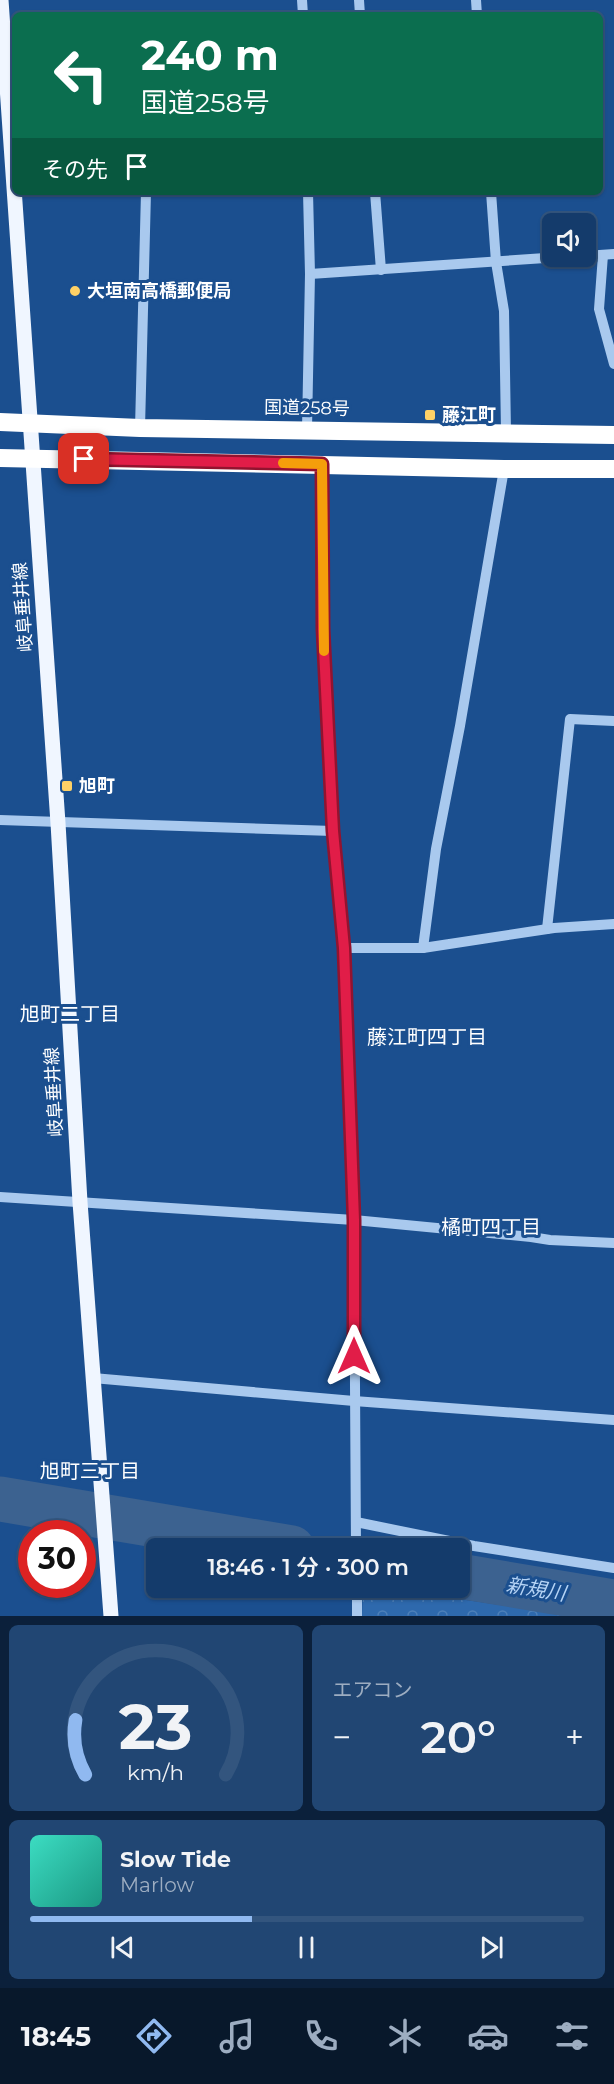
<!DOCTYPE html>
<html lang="ja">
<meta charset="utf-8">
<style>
:root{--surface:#143b6b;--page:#214673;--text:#f1f3f6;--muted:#9dadc1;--line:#33557e;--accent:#90b9f0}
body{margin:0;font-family:Montserrat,"Noto Sans JP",sans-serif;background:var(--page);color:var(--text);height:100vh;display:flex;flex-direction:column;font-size:22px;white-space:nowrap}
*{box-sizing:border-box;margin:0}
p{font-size:20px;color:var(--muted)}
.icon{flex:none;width:33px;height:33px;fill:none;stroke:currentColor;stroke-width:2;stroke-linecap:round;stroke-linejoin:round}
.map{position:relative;height:1616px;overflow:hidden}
.drawer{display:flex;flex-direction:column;gap:9px;padding:9px;background:#0b203b;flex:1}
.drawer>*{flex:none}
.top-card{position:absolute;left:12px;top:12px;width:591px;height:183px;border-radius:9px;box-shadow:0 2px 4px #0004,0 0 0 2px var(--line);background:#0b6e4f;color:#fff;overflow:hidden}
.buttons{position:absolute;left:542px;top:213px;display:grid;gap:12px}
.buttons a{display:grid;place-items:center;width:54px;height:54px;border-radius:9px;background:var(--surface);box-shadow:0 2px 4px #0004,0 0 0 2px var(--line);font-size:30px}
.speed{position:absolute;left:18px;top:1520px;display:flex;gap:12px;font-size:30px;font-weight:700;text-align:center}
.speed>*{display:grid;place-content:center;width:78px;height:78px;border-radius:50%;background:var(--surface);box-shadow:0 2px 4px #0004,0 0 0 2px var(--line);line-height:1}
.speed .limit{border:9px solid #d22;background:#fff;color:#111}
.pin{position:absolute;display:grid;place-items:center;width:51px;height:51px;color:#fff;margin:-26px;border-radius:12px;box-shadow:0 3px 9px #0006}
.me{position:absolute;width:66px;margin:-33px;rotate:0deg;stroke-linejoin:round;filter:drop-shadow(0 0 4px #0008)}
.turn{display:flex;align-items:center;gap:21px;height:126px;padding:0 30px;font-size:27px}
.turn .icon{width:78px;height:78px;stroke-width:2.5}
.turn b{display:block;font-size:42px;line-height:51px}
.then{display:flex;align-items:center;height:57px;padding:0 30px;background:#0003;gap:12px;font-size:22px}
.big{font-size:45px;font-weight:600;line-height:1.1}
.drawer .card{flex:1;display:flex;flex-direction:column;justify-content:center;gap:9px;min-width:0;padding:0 21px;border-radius:9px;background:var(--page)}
.drawer .dial{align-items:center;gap:0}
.dial svg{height:156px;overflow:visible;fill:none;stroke:var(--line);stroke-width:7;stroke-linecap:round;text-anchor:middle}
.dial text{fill:var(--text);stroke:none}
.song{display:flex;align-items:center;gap:18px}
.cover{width:72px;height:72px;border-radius:9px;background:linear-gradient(135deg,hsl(170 70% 55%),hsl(170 70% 35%))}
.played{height:6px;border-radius:3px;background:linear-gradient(90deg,var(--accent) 40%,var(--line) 40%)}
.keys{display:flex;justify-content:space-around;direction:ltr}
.heat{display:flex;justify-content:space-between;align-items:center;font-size:33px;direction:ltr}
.drawer .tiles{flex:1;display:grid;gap:9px;grid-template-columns:1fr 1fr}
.card:last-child{grid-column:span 2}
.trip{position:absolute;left:146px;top:1538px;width:324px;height:60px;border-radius:9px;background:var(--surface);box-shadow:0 2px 4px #0004,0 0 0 2px var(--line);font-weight:600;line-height:60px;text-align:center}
.menu{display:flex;height:96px;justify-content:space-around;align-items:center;background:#08182b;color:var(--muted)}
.menu .icon{width:42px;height:42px}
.menu .active{color:var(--accent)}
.menu b{font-size:27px;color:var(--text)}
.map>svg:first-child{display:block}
.park{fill:url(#park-crowns)}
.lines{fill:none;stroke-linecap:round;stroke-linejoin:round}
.river{stroke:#3c6290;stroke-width:45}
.minor{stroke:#a9c9ee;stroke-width:10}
.major{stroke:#f0f6ff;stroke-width:15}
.highway{stroke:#fff;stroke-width:18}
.route-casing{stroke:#92132f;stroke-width:15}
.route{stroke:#e11d48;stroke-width:10}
.slow{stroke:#f59e0b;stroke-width:10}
.poi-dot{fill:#ffd166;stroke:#1b4f8f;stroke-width:2}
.labels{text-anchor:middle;stroke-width:6;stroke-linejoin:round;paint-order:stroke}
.poi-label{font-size:18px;font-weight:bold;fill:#fff;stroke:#1b4f8f;text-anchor:start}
.street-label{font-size:18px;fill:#fff;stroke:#1b4f8f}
.neighbourhood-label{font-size:20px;fill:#fff;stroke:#1b4f8f}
.water-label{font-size:20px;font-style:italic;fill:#b5d3f5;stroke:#1b4f8f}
</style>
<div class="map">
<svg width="614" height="1616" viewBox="0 0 614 1616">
<defs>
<pattern id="park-crowns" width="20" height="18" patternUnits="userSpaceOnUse" patternTransform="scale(1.5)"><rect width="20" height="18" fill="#2e69ad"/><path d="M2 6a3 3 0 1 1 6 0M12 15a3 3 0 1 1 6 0" fill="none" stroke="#4d80b9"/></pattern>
</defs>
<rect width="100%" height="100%" fill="#1b4f8f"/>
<path class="park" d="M363,1587H377L575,1616H362Z"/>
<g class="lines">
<g class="river">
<path d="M0,1499L292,1548"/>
<path d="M459,1576L614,1602"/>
</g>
<g class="minor">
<path d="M302,0L303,15"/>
<path d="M359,0L360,15"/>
<path d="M476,0L477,15"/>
<path d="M0,33H15"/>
<path d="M375,192L381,270"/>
<path d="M491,192L496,262L504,311L506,432"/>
<path d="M603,255L599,309L614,364"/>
<path d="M585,256L614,254"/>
<path d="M310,274L575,256"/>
<path d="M140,428L146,192"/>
<path d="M307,429L310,274L308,192"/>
<path d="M322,464L323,629L333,831L344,948L354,1220L356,1548"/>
<path d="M0,820L333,831"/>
<path d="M547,929L570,719L614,721"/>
<path d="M344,948H423L554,928L614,924"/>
<path d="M423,948L436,849L460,726L504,469"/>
<path d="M0,1197L354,1220L531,1237L550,1240L614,1243"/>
<path d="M93,1378L354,1401L614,1420"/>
<path d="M356,1522L474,1546L614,1568"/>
<path d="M357,1587V1616"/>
</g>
<path class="major" d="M1,0L58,823L80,1202L111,1616"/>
<g class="highway">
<path d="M0,422L140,428L614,435"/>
<path d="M0,458L504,469H614"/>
</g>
</g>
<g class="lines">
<defs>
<path id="route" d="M84,459L322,464L323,629L333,831L344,948L354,1220V1356"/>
</defs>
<use href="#route" class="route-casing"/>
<use href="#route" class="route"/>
<path class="slow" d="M283,463L322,464L324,651"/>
</g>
<g class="poi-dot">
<circle cx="75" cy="291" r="6"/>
<rect x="424" y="409" width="12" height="12" rx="3"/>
<rect x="61" y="780" width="12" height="12" rx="3"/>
</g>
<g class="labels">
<g class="poi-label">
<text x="87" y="297">大垣南高橋郵便局</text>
<text x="442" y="421">藤江町</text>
<text x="79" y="792">旭町</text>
</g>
<g class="street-label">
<text transform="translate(307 408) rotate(1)" y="6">国道258号</text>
<text transform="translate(23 607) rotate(-94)" y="6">岐阜垂井線</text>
<text transform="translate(54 1092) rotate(-93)" y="6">岐阜垂井線</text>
</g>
<g class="neighbourhood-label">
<text x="70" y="1021">旭町二丁目</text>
<text x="427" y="1044">藤江町四丁目</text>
<text x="491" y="1234">橘町四丁目</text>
<text x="90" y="1478">旭町三丁目</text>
</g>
<g class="water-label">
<text transform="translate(536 1589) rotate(9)" y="7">新規川</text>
</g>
</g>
</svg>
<div class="buttons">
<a><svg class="icon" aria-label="sound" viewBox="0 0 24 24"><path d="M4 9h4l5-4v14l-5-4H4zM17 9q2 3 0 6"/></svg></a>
</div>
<div class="speed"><div class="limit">30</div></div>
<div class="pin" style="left:84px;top:459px;background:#d93025"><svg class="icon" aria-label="arrive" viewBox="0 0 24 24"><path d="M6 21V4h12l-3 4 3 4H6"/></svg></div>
<svg class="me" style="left:354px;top:1356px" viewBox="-20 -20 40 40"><path d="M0-17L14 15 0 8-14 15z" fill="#e11d48" stroke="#fff" stroke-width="4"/></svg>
<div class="trip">18:46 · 1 分 · 300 m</div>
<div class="top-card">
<div class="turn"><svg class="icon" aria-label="left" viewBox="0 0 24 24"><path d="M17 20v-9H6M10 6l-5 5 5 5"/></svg><div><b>240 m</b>国道258号</div></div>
<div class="then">その先<svg class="icon" aria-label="arrive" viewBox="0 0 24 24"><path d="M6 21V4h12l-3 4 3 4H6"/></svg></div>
</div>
</div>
<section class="drawer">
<div class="tiles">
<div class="card dial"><svg viewBox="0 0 100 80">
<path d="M14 69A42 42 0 1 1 86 69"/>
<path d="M14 69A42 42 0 0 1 9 41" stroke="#90b9f0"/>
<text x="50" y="56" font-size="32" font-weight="700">23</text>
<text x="50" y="72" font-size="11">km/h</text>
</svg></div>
<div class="card"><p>エアコン</p>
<div class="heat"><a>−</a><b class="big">20°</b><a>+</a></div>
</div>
<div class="card">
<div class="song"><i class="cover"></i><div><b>Slow Tide</b><p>Marlow</p></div></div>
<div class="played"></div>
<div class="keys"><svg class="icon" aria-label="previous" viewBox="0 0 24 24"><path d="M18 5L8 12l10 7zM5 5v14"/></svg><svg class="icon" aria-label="pause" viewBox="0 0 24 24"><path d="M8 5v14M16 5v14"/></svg><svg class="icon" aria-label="next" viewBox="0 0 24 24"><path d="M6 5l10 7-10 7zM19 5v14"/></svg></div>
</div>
</div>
</section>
<nav class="menu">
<b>18:45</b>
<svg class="icon active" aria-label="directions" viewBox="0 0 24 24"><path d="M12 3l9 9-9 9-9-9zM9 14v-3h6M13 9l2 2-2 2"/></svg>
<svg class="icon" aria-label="music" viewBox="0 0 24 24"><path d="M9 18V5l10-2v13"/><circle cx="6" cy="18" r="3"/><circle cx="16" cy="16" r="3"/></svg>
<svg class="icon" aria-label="phone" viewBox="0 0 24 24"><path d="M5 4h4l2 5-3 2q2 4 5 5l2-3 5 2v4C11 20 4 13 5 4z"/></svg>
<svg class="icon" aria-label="climate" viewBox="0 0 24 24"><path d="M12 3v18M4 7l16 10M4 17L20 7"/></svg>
<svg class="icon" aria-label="car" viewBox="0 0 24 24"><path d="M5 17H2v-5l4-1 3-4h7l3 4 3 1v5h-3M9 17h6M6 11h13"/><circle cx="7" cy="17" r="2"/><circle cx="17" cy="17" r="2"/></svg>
<svg class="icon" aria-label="filters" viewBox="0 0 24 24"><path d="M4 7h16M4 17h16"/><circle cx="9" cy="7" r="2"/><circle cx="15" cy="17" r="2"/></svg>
</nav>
